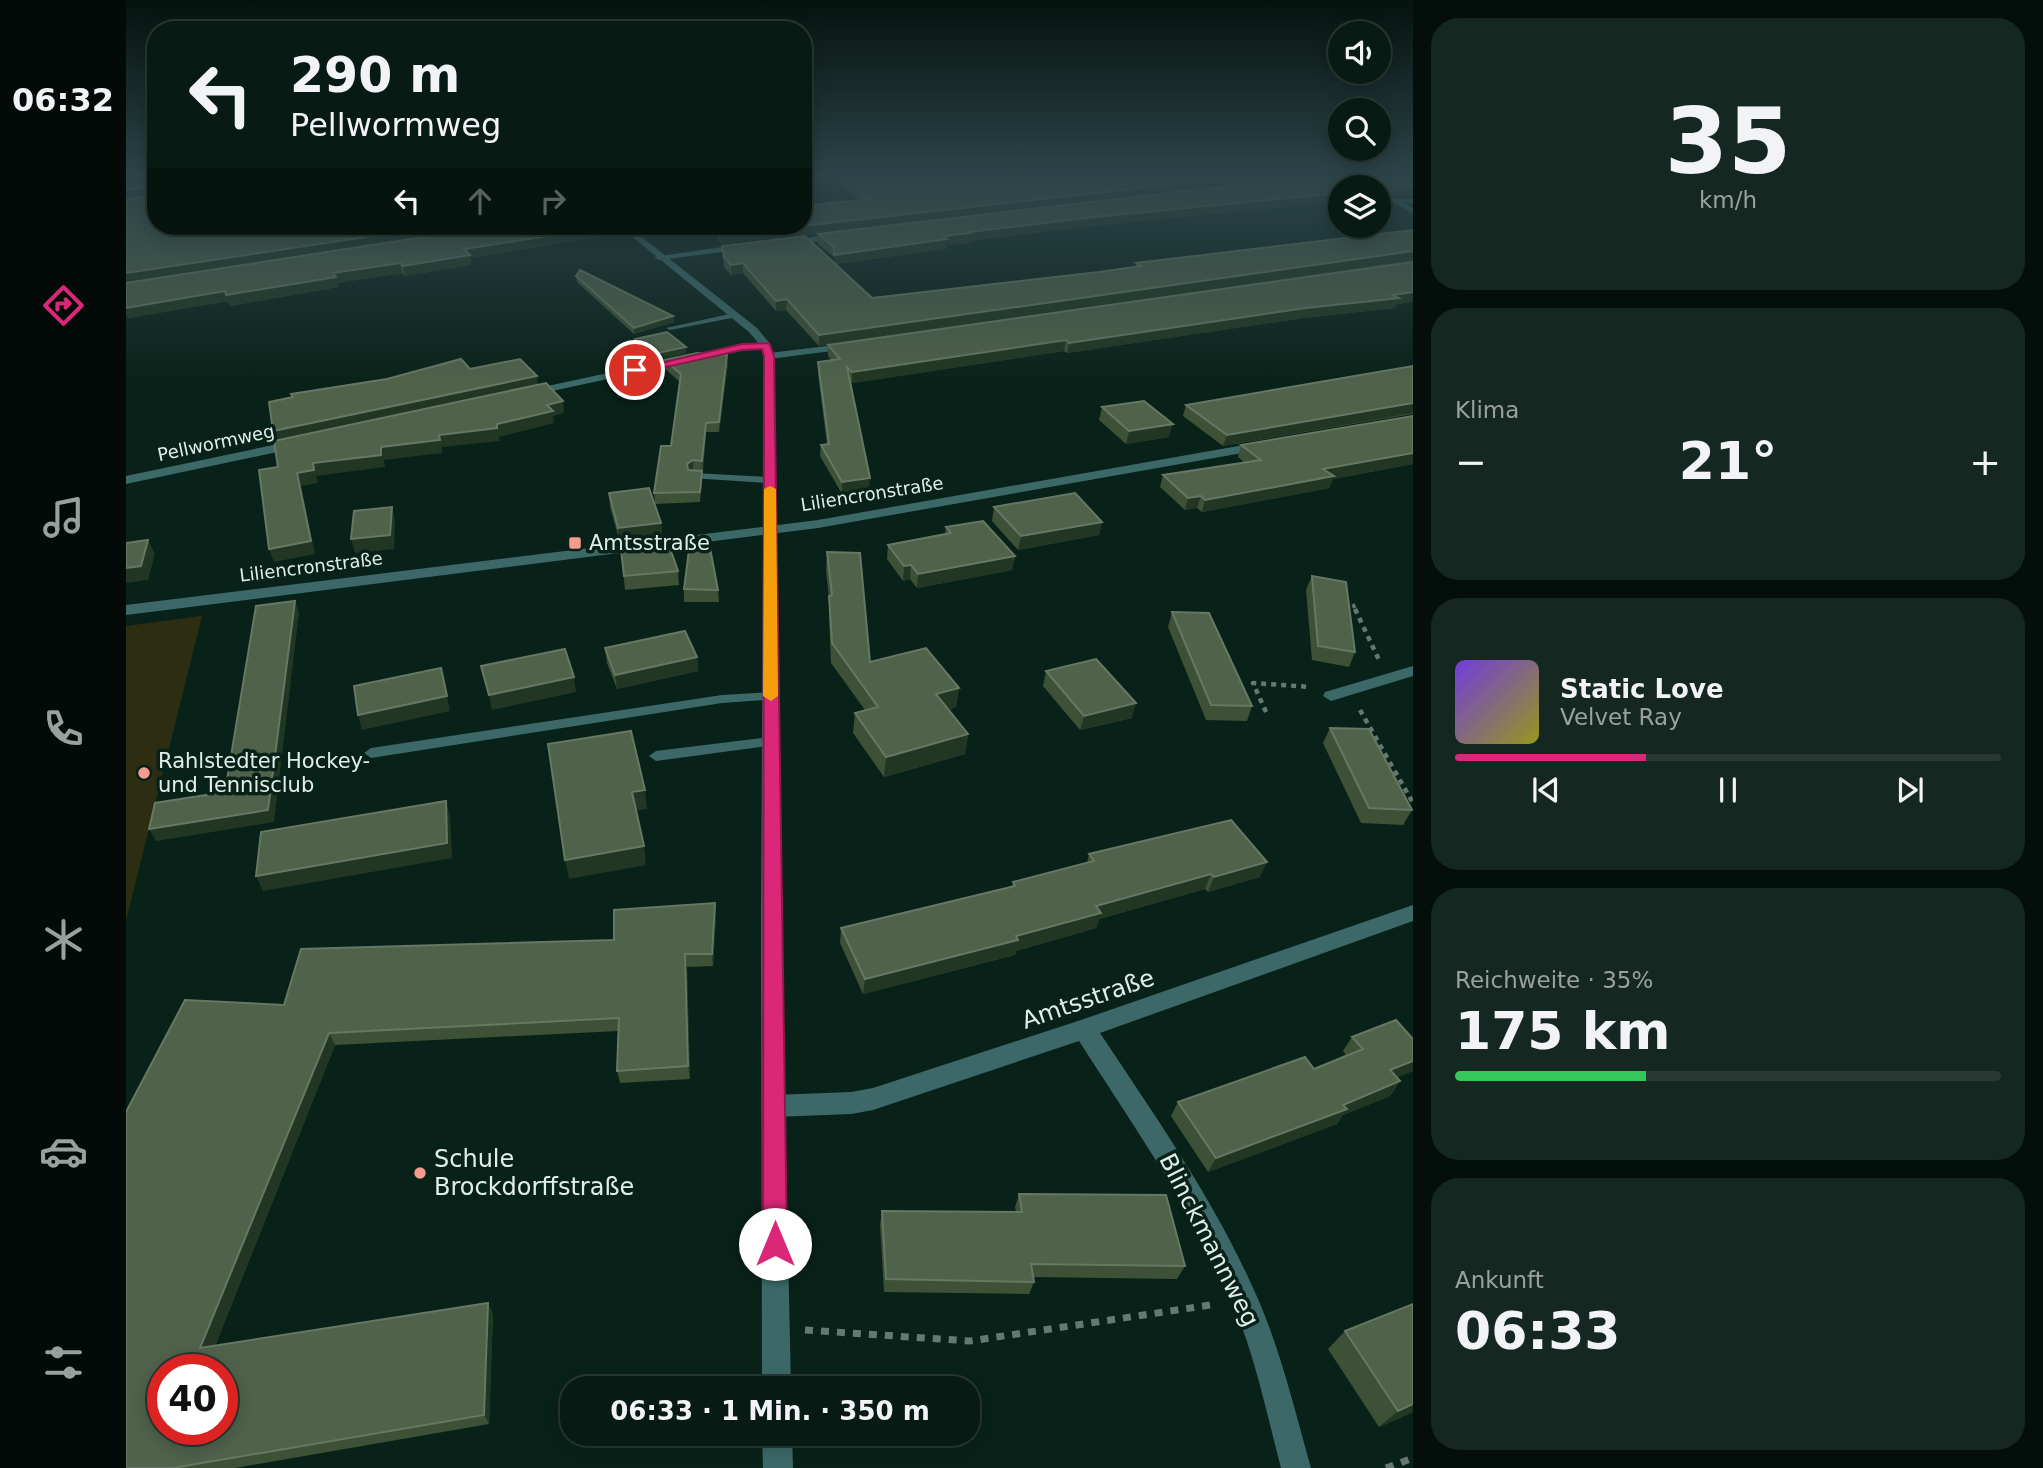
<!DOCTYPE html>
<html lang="de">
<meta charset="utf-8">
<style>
:root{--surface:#071a13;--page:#152721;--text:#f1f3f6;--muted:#98a1a0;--line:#283833;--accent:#db2777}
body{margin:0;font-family:"DejaVu Sans",sans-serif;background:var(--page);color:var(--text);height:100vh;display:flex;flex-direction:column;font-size:26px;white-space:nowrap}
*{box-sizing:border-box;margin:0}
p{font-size:23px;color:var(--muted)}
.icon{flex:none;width:38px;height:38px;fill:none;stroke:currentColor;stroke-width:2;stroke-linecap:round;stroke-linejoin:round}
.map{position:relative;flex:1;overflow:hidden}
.sheet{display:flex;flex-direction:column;gap:18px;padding:18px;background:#040e0a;width:630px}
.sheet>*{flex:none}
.top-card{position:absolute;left:21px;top:21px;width:665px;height:214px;border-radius:28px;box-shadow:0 4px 18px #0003,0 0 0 2px var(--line);background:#071a13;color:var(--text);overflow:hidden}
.fabs{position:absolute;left:1202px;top:21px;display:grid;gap:14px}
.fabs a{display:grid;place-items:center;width:63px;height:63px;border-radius:50%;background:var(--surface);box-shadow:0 4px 18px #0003,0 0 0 2px var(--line);font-size:35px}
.speed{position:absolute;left:21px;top:1354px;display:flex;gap:14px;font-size:35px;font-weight:700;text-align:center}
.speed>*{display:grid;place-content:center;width:91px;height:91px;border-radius:50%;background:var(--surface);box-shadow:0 4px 18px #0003,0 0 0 2px var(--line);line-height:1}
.speed .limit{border:10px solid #d22;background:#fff;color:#111}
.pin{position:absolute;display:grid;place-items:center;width:60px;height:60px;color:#fff;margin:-30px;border:4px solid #fff;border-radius:50%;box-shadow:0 2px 7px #0007}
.me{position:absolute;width:77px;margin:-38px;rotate:0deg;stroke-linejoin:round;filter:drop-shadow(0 0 5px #0008)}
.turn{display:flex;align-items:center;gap:24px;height:147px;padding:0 28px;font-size:32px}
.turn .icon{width:91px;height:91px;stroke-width:2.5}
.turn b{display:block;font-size:49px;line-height:60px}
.lanes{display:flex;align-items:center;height:66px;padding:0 28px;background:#0003;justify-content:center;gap:35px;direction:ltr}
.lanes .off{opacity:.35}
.big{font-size:52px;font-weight:800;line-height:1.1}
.sheet .widget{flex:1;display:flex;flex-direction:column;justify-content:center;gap:10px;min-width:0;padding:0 24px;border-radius:28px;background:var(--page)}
.sheet .dial{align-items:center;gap:0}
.dial b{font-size:91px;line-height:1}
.song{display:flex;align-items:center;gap:21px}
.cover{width:84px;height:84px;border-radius:10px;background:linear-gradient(135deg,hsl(260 70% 55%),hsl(60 70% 35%))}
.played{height:7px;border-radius:4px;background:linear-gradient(90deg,var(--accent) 35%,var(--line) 35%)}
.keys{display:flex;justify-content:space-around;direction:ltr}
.heat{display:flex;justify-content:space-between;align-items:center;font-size:38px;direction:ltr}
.charge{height:10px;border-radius:5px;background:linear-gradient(90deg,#34c759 35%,var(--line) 0)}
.trip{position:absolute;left:434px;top:1376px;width:420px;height:70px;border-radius:28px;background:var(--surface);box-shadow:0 4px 18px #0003,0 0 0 2px var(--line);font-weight:800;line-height:70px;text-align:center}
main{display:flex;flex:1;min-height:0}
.tabs{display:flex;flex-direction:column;width:126px;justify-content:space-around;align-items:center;background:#030a08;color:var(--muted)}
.tabs .icon{width:49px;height:49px}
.tabs .on{color:var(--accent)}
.tabs b{font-size:32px;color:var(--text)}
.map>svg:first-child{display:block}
.green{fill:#2d2e11}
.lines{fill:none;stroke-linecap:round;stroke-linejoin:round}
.path-far3{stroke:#657971;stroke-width:2;stroke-dasharray:2.5 2.5;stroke-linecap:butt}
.path-far2{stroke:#657971;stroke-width:3.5;stroke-dasharray:4.5 4.5;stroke-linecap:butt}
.path-far1{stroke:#657971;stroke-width:4.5;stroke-dasharray:5 5;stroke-linecap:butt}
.path{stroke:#657971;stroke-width:7;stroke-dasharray:8 8;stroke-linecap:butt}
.service{fill:#3c6968;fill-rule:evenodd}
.minor{fill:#3c6968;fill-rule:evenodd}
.tertiary{fill:#3c6968;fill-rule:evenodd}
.wall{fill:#3d5137}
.shaded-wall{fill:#213723}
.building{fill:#4f624a;stroke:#667863;stroke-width:2;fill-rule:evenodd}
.route{fill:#db2777;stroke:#8e194d;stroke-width:2}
.slow{fill:#f59e0b}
.poi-dot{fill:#f59c91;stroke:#092219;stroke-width:2.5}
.labels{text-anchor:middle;stroke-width:7;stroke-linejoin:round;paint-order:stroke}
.far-street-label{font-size:18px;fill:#e0eee8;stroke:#092219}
.poi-label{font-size:21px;fill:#e0eee8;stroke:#092219;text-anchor:start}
.near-street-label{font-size:24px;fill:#e0eee8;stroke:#092219}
.near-poi-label{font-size:24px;fill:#e0eee8;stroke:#092219;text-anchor:start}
</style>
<main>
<nav class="tabs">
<b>06:32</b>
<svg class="icon on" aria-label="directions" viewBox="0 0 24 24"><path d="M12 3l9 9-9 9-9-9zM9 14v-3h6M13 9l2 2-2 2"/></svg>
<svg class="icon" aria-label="music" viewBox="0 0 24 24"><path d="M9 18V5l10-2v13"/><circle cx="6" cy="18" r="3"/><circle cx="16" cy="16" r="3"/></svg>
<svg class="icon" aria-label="phone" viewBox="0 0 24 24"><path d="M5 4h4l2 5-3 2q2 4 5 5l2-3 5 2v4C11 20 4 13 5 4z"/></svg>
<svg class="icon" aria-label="climate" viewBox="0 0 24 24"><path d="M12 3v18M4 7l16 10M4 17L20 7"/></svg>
<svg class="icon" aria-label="car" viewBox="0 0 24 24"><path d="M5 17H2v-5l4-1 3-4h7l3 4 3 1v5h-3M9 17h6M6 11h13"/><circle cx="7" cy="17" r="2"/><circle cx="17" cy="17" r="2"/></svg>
<svg class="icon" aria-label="filters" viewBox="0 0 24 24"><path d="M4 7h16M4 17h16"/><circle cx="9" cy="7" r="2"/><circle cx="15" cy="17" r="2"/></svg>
</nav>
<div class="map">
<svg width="1287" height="1468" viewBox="0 0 1287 1468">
<rect width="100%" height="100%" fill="#092219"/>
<path class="green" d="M76,616L0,921V626Z"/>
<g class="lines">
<path class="path-far3" d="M0,179L11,178"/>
<path class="path-far2" d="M1227,604L1230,611"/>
<g class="path-far1">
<path d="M1229,609L1253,660"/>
<path d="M1234,710L1287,803"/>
<path d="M1140,712L1127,683L1185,687"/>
</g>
<g class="path">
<path d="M679,1330L844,1341L1091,1304"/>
<path d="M1260,1468L1287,1458"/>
</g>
<g class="service">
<path d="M1269,199H1287V203L1267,202Z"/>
<path d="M608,313H611V317L544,330L540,328Z"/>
<path d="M568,473L644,477L649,480L644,483L564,478V474Z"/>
<path d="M645,692L650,693L652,696L650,699L596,703L245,758L238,753L245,748L596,695Z"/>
<path d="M645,737L650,739L652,742L650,745L530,761L523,756L530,751Z"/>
</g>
<g class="minor">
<path d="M1253,190L1287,208V213L1253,195Z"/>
<path d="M714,233L718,236L717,238L659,245L655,242Z"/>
<path d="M617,244L621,247L620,249L533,260L528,257Z"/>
<path d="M640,342L644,343V347L616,350L403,396L397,393L403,390L616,344Z"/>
<path d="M726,343L730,344V348L643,359L638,356L643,353Z"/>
<path d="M171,440L175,441V447L0,484V476Z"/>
<path d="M1135,442L1139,443V449L692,528L0,615V605L692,520Z"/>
<path d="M1287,666V676L1205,701L1197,696L1199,692Z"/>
<path d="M1287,905V921L974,1033C1029,1116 1087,1198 1128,1290C1154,1347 1168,1408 1185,1468H1155C1141,1415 1130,1360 1109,1309C1069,1213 1008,1127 953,1041L747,1110L725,1114L648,1117L640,1114L636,1106L640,1098L648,1095L725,1092L747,1088L958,1019Z"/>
</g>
<g class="tertiary">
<path d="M493,226H502L631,328L645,345L648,356L655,929L665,1388H636L635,929L638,356L635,346L623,332Z"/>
<path d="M636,1433H666L667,1468H637Z"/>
</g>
</g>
<g class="wall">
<path d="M707,178H1236L1242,181H1243L1238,178H1287L1270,196L1256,190L844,241V243L821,245L820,249L709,264L746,298L973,272L1009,267L1010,263L1287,230V261L693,346L660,310L650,311L617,273L605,275L598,267L596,246L708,263V257L692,244V234L1051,192L594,244L591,226H677L734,200Z"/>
<path d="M0,183L30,226H497L498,233L344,258L345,265L279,276L276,273L211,283L212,287L104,306L102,301L2,318L0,314Z"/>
<path d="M506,226H548L513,231Z"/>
<path d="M1287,262V302L1270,304L1269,308L1177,318L941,353L938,351L726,383L724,382L743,490L716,494L694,456L695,445L701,444L692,373V362L705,360L702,356V345Z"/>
<path d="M450,276L547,316L548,322L508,334L451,282Z"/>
<path d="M509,339L560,353L528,360L510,345Z"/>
<path d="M538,360L602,364L593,432H580L577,471H569L576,481L574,502L529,504L535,523L536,536L552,571L553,585L499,590L494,542L484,507L483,493L529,503L528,493L545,446L554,382L539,369Z"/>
<path d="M1287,366V414L1097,446L1057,416L1060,405Z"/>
<path d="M976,407L1043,437L1000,444L973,420Z"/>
<path d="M1287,416V464L1207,479L1203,488L1076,512L1071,508L1059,510L1034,487L1037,475L1119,463L1112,457L1115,445Z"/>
<path d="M868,507L976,522L973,535L892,550L866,521Z"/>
<path d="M820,527L889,556L886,570L791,588L784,579L777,581L761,559L762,545L819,534Z"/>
<path d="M701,552L744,662L833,688L830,707L822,710L842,734L839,754L758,777L727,733L729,713L739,710L705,663L703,615V598L700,571Z"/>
<path d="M1186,576L1229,652L1223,667L1186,660L1180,590Z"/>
<path d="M558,589L592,590L593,602H558Z"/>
<path d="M1046,612L1126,706L1121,721L1080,720L1042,627Z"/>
<path d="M479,648L571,657L572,671L491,689L481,663Z"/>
<path d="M920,671L1006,718L954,730L917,686Z"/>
<path d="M1204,728L1286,810L1277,825L1235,823L1197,743Z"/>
<path d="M963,854L1134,877L1082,892L1079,889L973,919L970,928L890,951L889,955L737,994L714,943L715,928L886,886L887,882L961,863Z"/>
<path d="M589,903L590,916L587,966L561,967L564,1079L494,1083L491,1071L492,1031L209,1045L89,1346L367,1313L363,1424L109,1468H0L158,1005L488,940Z"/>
<path d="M1226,1037L1287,1039V1071L1271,1077L1274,1081L1264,1096L1217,1115L1211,1124L1082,1172L1045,1116L1052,1102L1188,1069L1220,1055L1217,1051Z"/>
<path d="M893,1194L1059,1266L1051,1279L907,1277L908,1282L903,1294L758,1292L754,1224L756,1211L890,1212L889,1207Z"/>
<path d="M1219,1331L1287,1412L1253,1427L1202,1349Z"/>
</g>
<g class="shaded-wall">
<path d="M1102,178H1174L594,244V235Z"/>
<path d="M1287,186V195L1270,196L1273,187Z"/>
<path d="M29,187L30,196L0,199V190Z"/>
<path d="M1214,193V202L968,226L844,241V243L821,245L820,249L708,264V255L843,232L969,217Z"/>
<path d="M314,226H376L0,283V273Z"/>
<path d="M487,226H497L498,233L344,258L345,265L279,276L277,266L338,249Z"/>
<path d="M512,226H548L513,231Z"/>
<path d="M1287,251V260L693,346V335Z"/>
<path d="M274,263L276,273L211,283L212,287L104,306L100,295L207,273Z"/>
<path d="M617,263V273L605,275V265Z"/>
<path d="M99,291L102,301L2,318L0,314V308Z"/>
<path d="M1287,292V302L1270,304L1269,308L1177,318L941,353L943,343Z"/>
<path d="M661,299L660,310L650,311V301Z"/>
<path d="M547,316L548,322L508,334V328Z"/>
<path d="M940,340L938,351L726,383V372Z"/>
<path d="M560,347V353L528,360L527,354Z"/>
<path d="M601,355L602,364L593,432V422Z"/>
<path d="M411,376L412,385L150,441L147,431Z"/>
<path d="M437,401L438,413L427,416L428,423L373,437L374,441L316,447V453L258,460L259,467L190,476L192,483L175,486L189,554L148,562L143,549L171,473L187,463L255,447L371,424L421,405Z"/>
<path d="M1287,403V413L1097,446L1101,435Z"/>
<path d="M580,423V432L577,471L576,461Z"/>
<path d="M1047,424L1043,437L1000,444L1003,431Z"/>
<path d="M1287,453V464L1207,479L1203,488L1076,512L1079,500L1197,469Z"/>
<path d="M567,460V470L561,474V464Z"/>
<path d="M576,471V481L574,502V492Z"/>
<path d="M744,478L743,490L716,494V482Z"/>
<path d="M1075,496L1071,508L1059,510L1062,498Z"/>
<path d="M266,507L269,521L268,549L229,553L225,539Z"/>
<path d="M976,522L973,535L892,550L895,536Z"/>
<path d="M535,523L536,536L493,542L492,528Z"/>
<path d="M22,540L29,554L22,580L0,583V568Z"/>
<path d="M889,556L886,570L791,588L792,574Z"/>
<path d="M785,565L784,579L777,581L778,566Z"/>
<path d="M169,601L173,613L148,822L30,841L23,829L142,810Z"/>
<path d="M571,657L572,671L491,689L489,675Z"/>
<path d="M315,668L324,711L236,730L232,715Z"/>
<path d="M448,677L450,692L366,710L363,695Z"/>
<path d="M833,688L830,707L807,714L810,694Z"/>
<path d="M1010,703L1006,718L954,730L958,716Z"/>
<path d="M842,734L839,754L758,777L760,757Z"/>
<path d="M519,790L521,809L508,811L506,792Z"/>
<path d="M320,801L324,816L326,858L137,891L130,876Z"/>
<path d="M518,846L520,865L443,879L439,860Z"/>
<path d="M1141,862L1134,877L1082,892L1088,877Z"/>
<path d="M1085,874L1079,889L973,919L970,928L890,951L889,955L737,994L739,979L890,936L970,906Z"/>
<path d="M589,903L590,916L587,966L586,954Z"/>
<path d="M559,954L561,967L564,1079L562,1066Z"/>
<path d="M203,1033L209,1045L84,1359L74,1348Z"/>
<path d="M1287,1061V1071L1254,1084L1264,1070Z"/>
<path d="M1274,1081L1264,1096L1217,1115L1211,1124L1082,1172L1090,1158Z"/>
<path d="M362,1303L367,1313L363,1424L358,1415Z"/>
<path d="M1287,1404V1412L1253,1427L1272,1411Z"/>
</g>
<g class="building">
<path d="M718,178H1102L677,226V206L744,199Z"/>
<path d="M1171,178H1236L1242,181L1254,180L1256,189H1253V187H1214V193L969,217L843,232L845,233L818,236L821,239L708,255V247L692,234Z"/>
<path d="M1254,178H1287V186L1273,187L1254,180Z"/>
<path d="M30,179V226H314L0,273V199L27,196L29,187L0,190V183Z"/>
<path d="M369,226H487L338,249L344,255L277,266L274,263L207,273L210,277L100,295L99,291L0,308V283Z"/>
<path d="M593,226H675L594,235Z"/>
<path d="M1287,230V251L693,335L661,299L650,301L617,263L605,265L598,257L596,246L679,236L746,298L973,272L1015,266L1010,263Z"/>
<path d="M1287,262V292L1267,295L1273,298L1180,308L943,343L940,340L726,372L721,367L744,478L716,482L695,445L703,444L692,362L714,359L702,345Z"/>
<path d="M454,270L547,316L508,328L450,276Z"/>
<path d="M541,332L560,347L527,354L509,339Z"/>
<path d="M571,353L601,355L593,422L580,423L576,461L567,460L561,464L562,470L576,471L574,492L528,493L535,446H545L555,374L538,360Z"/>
<path d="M335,359L344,369L394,359L411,376L147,431L143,402L167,397L165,394L261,379Z"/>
<path d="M1287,366V403L1101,435L1060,405Z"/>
<path d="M420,383L437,401L421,405L427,411L371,424V428L313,435L314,440L255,447V455L187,463L188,470L171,473L185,541L143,549L133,470L152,467L148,441Z"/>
<path d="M1018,401L1047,424L1003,431L976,407Z"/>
<path d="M1287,416V453L1197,469L1208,476L1079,500L1075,496L1062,498L1037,475L1135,460L1115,445Z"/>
<path d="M523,488L535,523L492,528L483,493Z"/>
<path d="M949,493L976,522L895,536L868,507Z"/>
<path d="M266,507L264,535L225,539L228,511Z"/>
<path d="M857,521L889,556L792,574L785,565L778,566L762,545L825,533L820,527Z"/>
<path d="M540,536L552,571L498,576L494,541Z"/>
<path d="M22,540L15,566L0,568V543Z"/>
<path d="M584,548L592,590L558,589L563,550Z"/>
<path d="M701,552L734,553L744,662L800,648L833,688L810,694L842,734L760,757L729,713L752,707L706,643L703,596L706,595Z"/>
<path d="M1186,576L1220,582L1229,652L1192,646Z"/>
<path d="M169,601L142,810L23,829L29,803L99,792L130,606Z"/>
<path d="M1046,612L1083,613L1126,706L1085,705Z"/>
<path d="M559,631L571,657L489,675L479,648Z"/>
<path d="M439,649L448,677L363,695L355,666Z"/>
<path d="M970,659L1010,703L958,716L920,671Z"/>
<path d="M315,668L321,696L232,715L228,686Z"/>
<path d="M1204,728L1243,729L1286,810L1243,808Z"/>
<path d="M505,731L519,790L506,792L518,846L439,860L422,744Z"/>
<path d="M320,801L321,843L130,876L135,832Z"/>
<path d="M1105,820L1141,862L1088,877L1085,874L970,906L975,913L890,936L892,940L739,979L715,928L889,886L887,882L968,861L963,854Z"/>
<path d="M589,903L586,954H559L562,1066L491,1071L493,1018L203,1033L74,1348L362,1303L358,1415L47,1468H0V1112L59,1000L158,1005L175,949L488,940V910ZM37,1370H96V1430H37Z"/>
<path d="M1270,1020L1287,1039V1061L1264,1070L1274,1081L1217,1105L1221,1109L1090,1158L1052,1102L1179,1057L1188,1069L1237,1049L1226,1037Z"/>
<path d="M893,1194L1040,1195L1059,1266L905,1264L908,1282L760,1279L756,1211L896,1212Z"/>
<path d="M1287,1304V1404L1272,1411L1219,1331Z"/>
</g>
<linearGradient id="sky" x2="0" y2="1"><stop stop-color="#05130e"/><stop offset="0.46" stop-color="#2c4449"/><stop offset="1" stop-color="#2c4449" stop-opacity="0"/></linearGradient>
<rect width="1287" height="383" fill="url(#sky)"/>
<path class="route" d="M643,343L648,356L661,1244L657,1253L649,1256L640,1253L637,1244L638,356L636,349L616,350L509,374L504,370L616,344Z"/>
<path class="slow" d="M644,486L650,489L652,696L645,701L637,696L638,489Z"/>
<g class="poi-dot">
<rect x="442" y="536" width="14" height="14" rx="3.5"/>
<circle cx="18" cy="773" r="7"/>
<circle cx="294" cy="1173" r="7"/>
</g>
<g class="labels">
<g class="far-street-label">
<text transform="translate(90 443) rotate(-12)" y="6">Pellwormweg</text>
<text transform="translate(746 494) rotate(-9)" y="6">Liliencronstraße</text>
<text transform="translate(185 567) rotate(-7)" y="6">Liliencronstraße</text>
</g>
<g class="poi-label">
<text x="463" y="550">Amtsstraße</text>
<text x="32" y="768">Rahlstedter Hockey-<tspan x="32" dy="24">und Tennisclub</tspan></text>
</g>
<g class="near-street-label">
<text transform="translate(962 999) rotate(-19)" y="8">Amtsstraße</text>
<text transform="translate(1083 1240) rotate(63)" y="8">Blinckmannweg</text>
</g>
<g class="near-poi-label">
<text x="308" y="1167">Schule<tspan x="308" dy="28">Brockdorffstraße</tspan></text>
</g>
</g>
</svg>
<div class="fabs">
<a><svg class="icon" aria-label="sound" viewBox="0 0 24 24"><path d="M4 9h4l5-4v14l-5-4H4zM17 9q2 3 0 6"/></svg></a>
<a><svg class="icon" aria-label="search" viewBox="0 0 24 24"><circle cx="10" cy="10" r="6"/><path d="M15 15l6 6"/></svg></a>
<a><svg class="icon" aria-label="layers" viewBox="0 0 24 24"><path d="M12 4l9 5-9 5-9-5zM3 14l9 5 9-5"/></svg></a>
</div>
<div class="speed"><div class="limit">40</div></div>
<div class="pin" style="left:509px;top:370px;background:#d93025"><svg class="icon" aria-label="arrive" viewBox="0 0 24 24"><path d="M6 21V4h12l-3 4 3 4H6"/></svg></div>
<svg class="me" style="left:649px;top:1244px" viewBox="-20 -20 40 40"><circle r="19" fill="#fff"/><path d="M0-13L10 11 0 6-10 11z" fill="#db2777"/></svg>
<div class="trip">06:33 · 1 Min. · 350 m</div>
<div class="top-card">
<div class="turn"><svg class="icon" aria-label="left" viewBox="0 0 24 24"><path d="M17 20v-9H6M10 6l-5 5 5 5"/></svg><div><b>290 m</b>Pellwormweg</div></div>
<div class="lanes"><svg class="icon" aria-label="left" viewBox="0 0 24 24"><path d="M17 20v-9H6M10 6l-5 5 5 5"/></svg><svg class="icon off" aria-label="ahead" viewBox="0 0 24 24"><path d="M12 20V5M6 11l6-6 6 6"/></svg><svg class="icon off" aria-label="right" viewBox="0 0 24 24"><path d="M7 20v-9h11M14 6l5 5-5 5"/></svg></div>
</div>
</div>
<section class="sheet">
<div class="widget dial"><b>35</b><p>km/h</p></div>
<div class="widget"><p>Klima</p>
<div class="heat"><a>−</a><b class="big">21°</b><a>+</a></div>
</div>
<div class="widget">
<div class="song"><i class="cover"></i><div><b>Static Love</b><p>Velvet Ray</p></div></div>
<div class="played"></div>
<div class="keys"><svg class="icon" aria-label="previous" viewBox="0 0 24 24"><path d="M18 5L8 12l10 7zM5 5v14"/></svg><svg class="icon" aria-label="pause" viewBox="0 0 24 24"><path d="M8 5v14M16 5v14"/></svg><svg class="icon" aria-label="next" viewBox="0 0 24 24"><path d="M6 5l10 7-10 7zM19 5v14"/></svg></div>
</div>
<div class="widget"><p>Reichweite · 35%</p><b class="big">175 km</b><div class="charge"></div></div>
<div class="widget"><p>Ankunft</p><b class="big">06:33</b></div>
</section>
</main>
